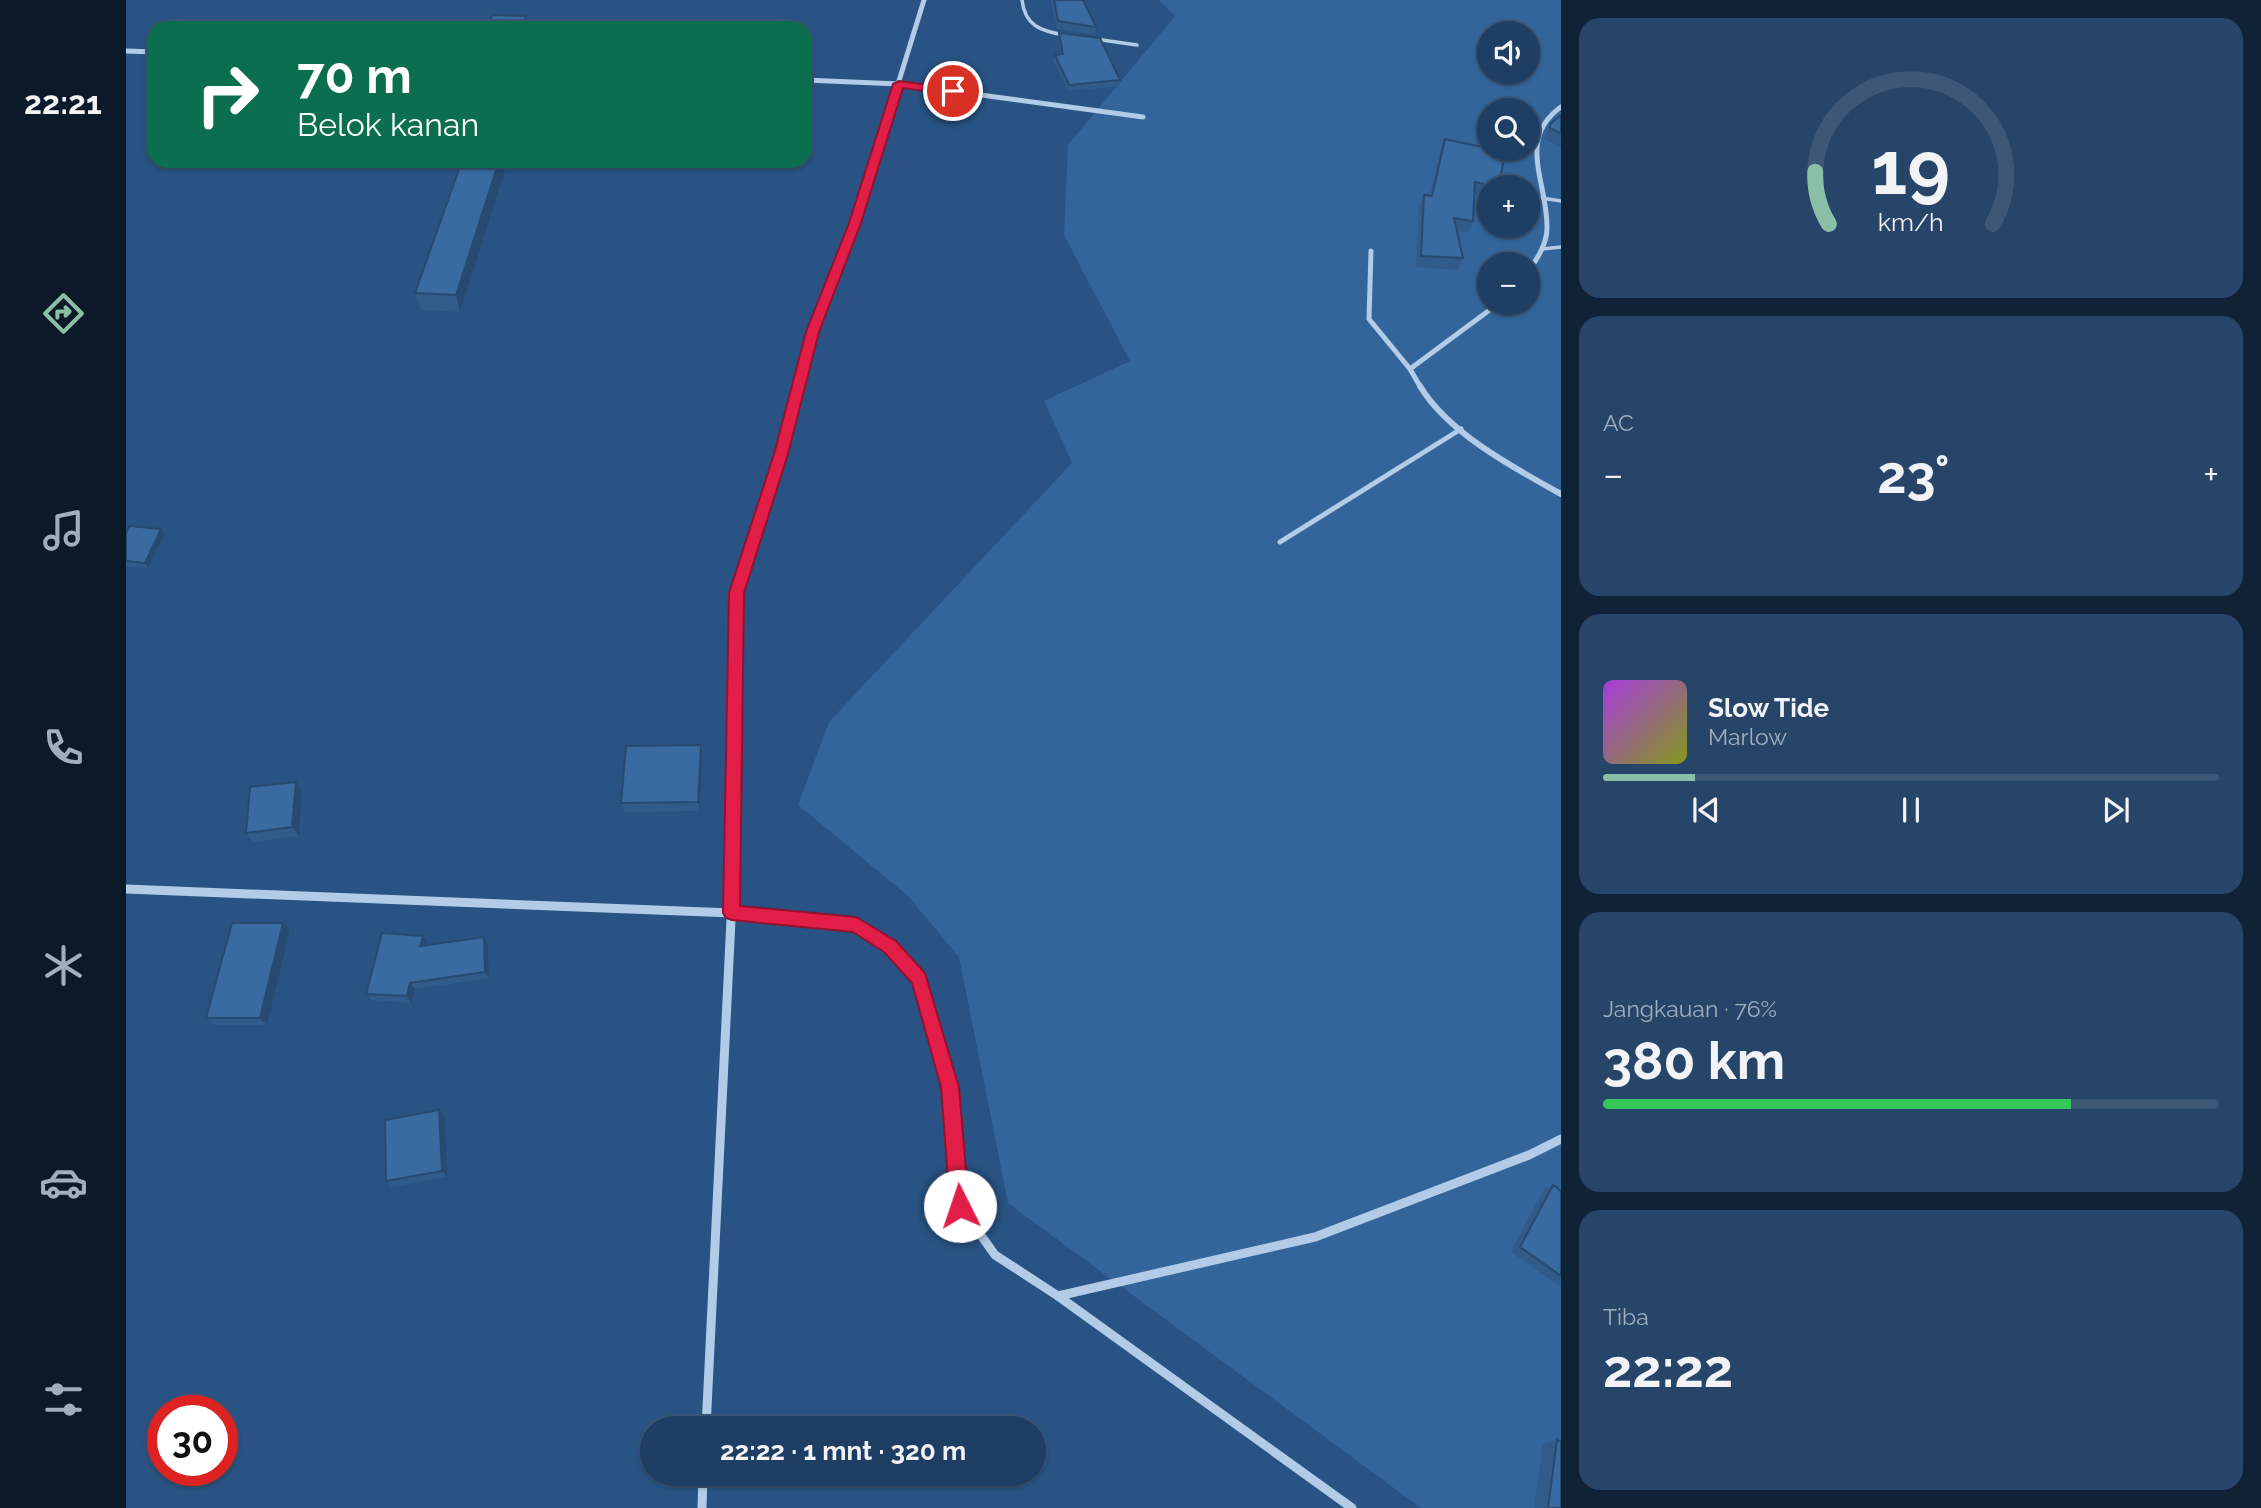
<!DOCTYPE html>
<html lang="id">
<meta charset="utf-8">
<style>
:root{--surface:#1e3e63;--page:#264569;--text:#f1f3f6;--muted:#a1aebe;--line:#3c5778;--accent:#8abfa5}
body{margin:0;font-family:Raleway,sans-serif;background:var(--page);color:var(--text);height:100vh;display:flex;flex-direction:column;font-size:26px;white-space:nowrap}
*{box-sizing:border-box;margin:0}
p{font-size:23px;color:var(--muted)}
.icon{flex:none;width:38px;height:38px;fill:none;stroke:currentColor;stroke-width:2;stroke-linecap:round;stroke-linejoin:round}
.map{position:relative;flex:1;overflow:hidden}
.details{display:flex;flex-direction:column;gap:18px;padding:18px;background:#102236;width:700px}
.details>*{flex:none}
.hud{position:absolute;left:21px;top:21px;width:665px;height:147px;border-radius:21px;box-shadow:0 2px 5px #0004,0 0 0 2px var(--line);background:#0b6e4f;color:#fff;overflow:hidden}
.fabs{position:absolute;left:1351px;top:21px;display:grid;gap:14px}
.fabs a{display:grid;place-items:center;width:63px;height:63px;border-radius:50%;background:var(--surface);box-shadow:0 2px 5px #0004,0 0 0 2px var(--line);font-size:35px}
.speed{position:absolute;left:21px;top:1395px;display:flex;gap:14px;font-size:35px;font-weight:700;text-align:center}
.speed>*{display:grid;place-content:center;width:91px;height:91px;border-radius:50%;background:var(--surface);box-shadow:0 2px 5px #0004,0 0 0 2px var(--line);line-height:1}
.speed .limit{border:10px solid #d22;background:#fff;color:#111}
.pin{position:absolute;display:grid;place-items:center;width:60px;height:60px;color:#fff;margin:-30px;border:4px solid #fff;border-radius:50%;box-shadow:0 2px 7px #0007}
.me{position:absolute;width:77px;margin:-38px;rotate:356deg;stroke-linejoin:round;filter:drop-shadow(0 0 5px #0008)}
.turn{display:flex;align-items:center;gap:24px;height:147px;padding:0 35px;font-size:32px}
.turn .icon{width:91px;height:91px;stroke-width:2.5}
.turn b{display:block;font-size:49px;line-height:60px}
.big{font-size:52px;font-weight:700;line-height:1.1}
.details .widget{flex:1;display:flex;flex-direction:column;justify-content:center;gap:10px;min-width:0;padding:0 24px;border-radius:21px;background:var(--page)}
.details .dial{align-items:center;gap:0}
.dial svg{height:182px;overflow:visible;fill:none;stroke:var(--line);stroke-width:7;stroke-linecap:round;text-anchor:middle}
.dial text{fill:var(--text);stroke:none}
.song{display:flex;align-items:center;gap:21px}
.cover{width:84px;height:84px;border-radius:10px;background:linear-gradient(135deg,hsl(280 70% 55%),hsl(70 70% 35%))}
.played{height:7px;border-radius:4px;background:linear-gradient(90deg,var(--accent) 15%,var(--line) 15%)}
.keys{display:flex;justify-content:space-around;direction:ltr}
.heat{display:flex;justify-content:space-between;align-items:center;font-size:38px;direction:ltr}
.charge{height:10px;border-radius:5px;background:linear-gradient(90deg,#34c759 76%,var(--line) 0)}
.trip{position:absolute;left:514px;top:1416px;width:406px;height:70px;border-radius:35px;background:var(--surface);box-shadow:0 2px 5px #0004,0 0 0 2px var(--line);font-weight:700;line-height:70px;text-align:center}
main{display:flex;flex:1;min-height:0}
.dock{display:flex;flex-direction:column;width:126px;justify-content:space-around;align-items:center;background:#0c1928;color:var(--muted)}
.dock .icon{width:49px;height:49px}
.dock .current{color:var(--accent)}
.dock b{font-size:32px;color:var(--text)}
.map>svg:first-child{display:block}
.green{fill:#33659b;fill-rule:evenodd}
.lines{fill:none;stroke-linecap:round;stroke-linejoin:round}
.lane-far1{stroke:#b2cce7;stroke-width:3.5}
.lane{stroke:#b2cce7;stroke-width:5}
.street-far2{stroke:#b2cce7;stroke-width:5}
.street-far1{stroke:#b2cce7;stroke-width:6}
.street{stroke:#b2cce7;stroke-width:9}
.wall{fill:#315b8a}
.shaded-wall{fill:#284a70}
.building{fill:#396aa0;stroke:#284a70;stroke-width:2}
.route{fill:#e11d48;stroke:#92132f;stroke-width:2}
</style>
<main>
<nav class="dock">
<b>22:21</b>
<svg class="icon current" aria-label="directions" viewBox="0 0 24 24"><path d="M12 3l9 9-9 9-9-9zM9 14v-3h6M13 9l2 2-2 2"/></svg>
<svg class="icon" aria-label="music" viewBox="0 0 24 24"><path d="M9 18V5l10-2v13"/><circle cx="6" cy="18" r="3"/><circle cx="16" cy="16" r="3"/></svg>
<svg class="icon" aria-label="phone" viewBox="0 0 24 24"><path d="M5 4h4l2 5-3 2q2 4 5 5l2-3 5 2v4C11 20 4 13 5 4z"/></svg>
<svg class="icon" aria-label="climate" viewBox="0 0 24 24"><path d="M12 3v18M4 7l16 10M4 17L20 7"/></svg>
<svg class="icon" aria-label="car" viewBox="0 0 24 24"><path d="M5 17H2v-5l4-1 3-4h7l3 4 3 1v5h-3M9 17h6M6 11h13"/><circle cx="7" cy="17" r="2"/><circle cx="17" cy="17" r="2"/></svg>
<svg class="icon" aria-label="filters" viewBox="0 0 24 24"><path d="M4 7h16M4 17h16"/><circle cx="9" cy="7" r="2"/><circle cx="15" cy="17" r="2"/></svg>
</nav>
<div class="map">
<svg width="1435" height="1508" viewBox="0 0 1435 1508">
<rect width="100%" height="100%" fill="#285384"/>
<path class="green" d="M1033,0H1435V1508H1295L882,1203L833,957L781,895L672,805L703,722L946,463L918,401L1004,361L938,235L942,145L1049,16ZM1363,33H1402V72H1363ZM1363,110H1402V149H1363ZM1363,187H1402V226H1363ZM1363,264H1402V303H1363Z"/>
<g class="lines">
<g class="lane-far1">
<path d="M896,0C899,26 915,31 938,35"/>
<path d="M969,39L1011,45"/>
<path d="M1416,198L1435,201"/>
<path d="M1416,249L1435,247"/>
</g>
<path class="lane" d="M1154,542L1335,429"/>
<g class="street-far2">
<path d="M0,51L28,52"/>
<path d="M679,80L773,84L1017,117"/>
<path d="M1245,251L1243,319L1284,369L1295,388"/>
<path d="M1402,272C1411,259 1421,244 1421,228C1422,183 1390,139 1435,107"/>
<path d="M1284,369L1373,303"/>
<path d="M672,388L687,332L729,223L798,0"/>
</g>
<g class="street-far1">
<path d="M1294,386C1322,433 1388,468 1435,494"/>
<path d="M607,881L611,593L655,454L673,386"/>
</g>
<g class="street">
<path d="M0,889L606,913L730,925L764,946L793,979L824,1087L834,1206L869,1255L932,1296L1226,1508"/>
<path d="M932,1296L1189,1237L1403,1155L1435,1139"/>
<path d="M580,1428L607,879"/>
<path d="M576,1508L577,1474"/>
</g>
</g>
<g class="wall">
<path d="M925,0H957L970,27L969,35L931,29Z"/>
<path d="M933,33L994,80L993,86L942,91L928,61L929,55L935,54L932,38Z"/>
<path d="M1435,115V147L1418,139L1424,124Z"/>
<path d="M1319,139L1373,187H1363V198L1348,195L1347,221L1342,232L1331,231L1337,258L1332,270L1290,267L1293,207L1298,195L1304,196L1314,151Z"/>
<path d="M336,161L334,312L295,310L289,293Z"/>
<path d="M35,529L39,534L22,568L0,566V533Z"/>
<path d="M575,745L576,754L574,811L498,812L495,803Z"/>
<path d="M176,791L173,836L127,842L120,833Z"/>
<path d="M164,931L141,1025H89L80,1018Z"/>
<path d="M297,936L301,942L300,945L358,937L362,944L363,978L289,989L285,1003L245,1000L240,994Z"/>
<path d="M319,1116L321,1177L266,1187L260,1181Z"/>
<path d="M1427,1185L1435,1191V1287L1385,1252L1417,1191Z"/>
<path d="M1431,1440L1435,1508H1408L1417,1444Z"/>
</g>
<g class="shaded-wall">
<path d="M400,16L402,28H397Z"/>
<path d="M373,161H382L334,312L330,295Z"/>
<path d="M35,529L39,534L22,568L19,563Z"/>
<path d="M575,745L576,754L574,811L572,802Z"/>
<path d="M170,782L176,791L173,836L166,827Z"/>
<path d="M157,923L164,931L141,1025L134,1018Z"/>
<path d="M297,936L301,942L298,952L294,946Z"/>
<path d="M358,937L362,944L363,978L359,972Z"/>
<path d="M284,983L289,989L285,1003L281,996Z"/>
<path d="M313,1110L319,1116L321,1177L316,1171Z"/>
</g>
<g class="building">
<path d="M928,0H957L970,27L932,21Z"/>
<path d="M366,15L400,16L397,28H363Z"/>
<path d="M933,33L974,38L994,80L943,85L929,55L937,54Z"/>
<path d="M1435,115V133L1424,128V124Z"/>
<path d="M1319,139L1379,152L1373,187L1349,182L1347,221L1328,218L1337,258L1295,256L1298,195L1306,196Z"/>
<path d="M336,161H373L330,295L289,293Z"/>
<path d="M4,526L35,529L19,563L0,561V533Z"/>
<path d="M575,745L572,802L495,803L500,746Z"/>
<path d="M170,782L166,827L120,833L124,787Z"/>
<path d="M106,923H157L134,1018H80Z"/>
<path d="M256,933L297,936L294,946L358,937L359,972L284,983L281,996L240,994Z"/>
<path d="M313,1110L316,1171L260,1181L259,1120Z"/>
<path d="M1427,1185L1435,1191V1276L1394,1247Z"/>
<path d="M1431,1440L1435,1442V1508H1422Z"/>
</g>
<path class="route" d="M773,81L827,88L833,91L827,95L777,88L735,223L693,332L662,454L618,593L614,906L730,917L770,941L799,973L833,1087L843,1206L840,1213L834,1216L827,1213L824,1206L815,1087L786,983L758,952L727,932L606,920L600,918L597,913L603,593L648,454L680,332L723,223L767,84Z"/>
</svg>
<div class="fabs">
<a><svg class="icon" aria-label="sound" viewBox="0 0 24 24"><path d="M4 9h4l5-4v14l-5-4H4zM17 9q2 3 0 6"/></svg></a>
<a><svg class="icon" aria-label="search" viewBox="0 0 24 24"><circle cx="10" cy="10" r="6"/><path d="M15 15l6 6"/></svg></a>
<a>+</a>
<a>−</a>
</div>
<div class="speed"><div class="limit">30</div></div>
<div class="pin" style="left:827px;top:91px;background:#d93025"><svg class="icon" aria-label="arrive" viewBox="0 0 24 24"><path d="M6 21V4h12l-3 4 3 4H6"/></svg></div>
<svg class="me" style="left:834px;top:1206px" viewBox="-20 -20 40 40"><circle r="19" fill="#fff"/><path d="M0-13L10 11 0 6-10 11z" fill="#e11d48"/></svg>
<div class="trip">22:22 · 1 mnt · 320 m</div>
<div class="hud">
<div class="turn"><svg class="icon" aria-label="right" viewBox="0 0 24 24"><path d="M7 20v-9h11M14 6l5 5-5 5"/></svg><div><b>70 m</b>Belok kanan</div></div>
</div>
</div>
<section class="details">
<div class="widget dial"><svg viewBox="0 0 100 80">
<path d="M14 69A42 42 0 1 1 86 69"/>
<path d="M14 69A42 42 0 0 1 8 46" stroke="#8abfa5"/>
<text x="50" y="56" font-size="32" font-weight="700">19</text>
<text x="50" y="72" font-size="11">km/h</text>
</svg></div>
<div class="widget"><p>AC</p>
<div class="heat"><a>−</a><b class="big">23°</b><a>+</a></div>
</div>
<div class="widget">
<div class="song"><i class="cover"></i><div><b>Slow Tide</b><p>Marlow</p></div></div>
<div class="played"></div>
<div class="keys"><svg class="icon" aria-label="previous" viewBox="0 0 24 24"><path d="M18 5L8 12l10 7zM5 5v14"/></svg><svg class="icon" aria-label="pause" viewBox="0 0 24 24"><path d="M8 5v14M16 5v14"/></svg><svg class="icon" aria-label="next" viewBox="0 0 24 24"><path d="M6 5l10 7-10 7zM19 5v14"/></svg></div>
</div>
<div class="widget"><p>Jangkauan · 76%</p><b class="big">380 km</b><div class="charge"></div></div>
<div class="widget"><p>Tiba</p><b class="big">22:22</b></div>
</section>
</main>
